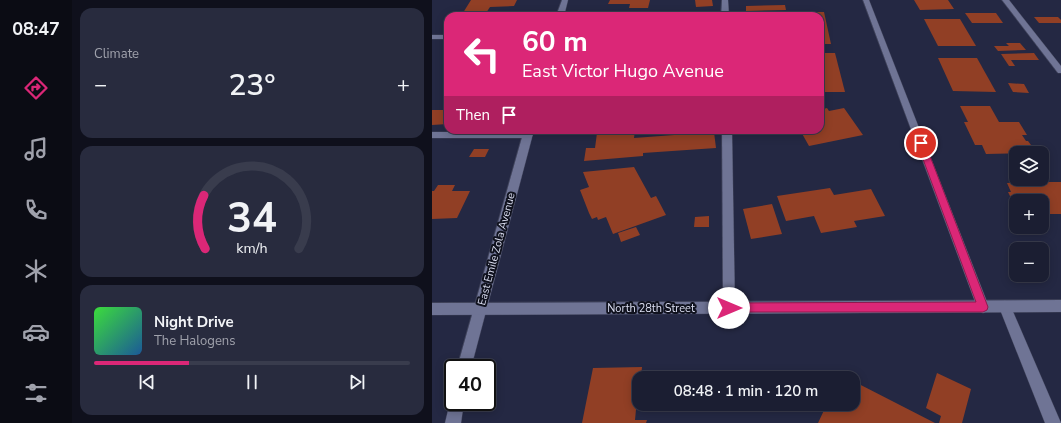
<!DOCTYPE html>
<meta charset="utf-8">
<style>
:root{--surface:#1b1e32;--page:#282b3e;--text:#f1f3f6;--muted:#a0a2ac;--line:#393c4d;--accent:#db2777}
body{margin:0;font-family:"Nunito Sans",sans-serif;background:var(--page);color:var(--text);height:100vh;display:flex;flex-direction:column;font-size:15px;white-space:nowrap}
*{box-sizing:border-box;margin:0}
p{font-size:13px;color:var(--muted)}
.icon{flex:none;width:22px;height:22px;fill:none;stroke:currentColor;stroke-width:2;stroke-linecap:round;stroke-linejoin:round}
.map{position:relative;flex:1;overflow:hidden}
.details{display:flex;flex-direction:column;gap:8px;padding:8px;background:#0f101c;width:360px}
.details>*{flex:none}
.hud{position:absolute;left:12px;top:12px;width:380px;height:122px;border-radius:12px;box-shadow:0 2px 10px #0003,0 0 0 1px var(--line);background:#db2777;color:#fff;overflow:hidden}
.controls{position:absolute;left:577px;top:146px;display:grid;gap:8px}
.controls a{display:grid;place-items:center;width:40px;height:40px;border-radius:8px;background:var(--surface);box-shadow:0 2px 10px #0003,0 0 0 1px var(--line);font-size:20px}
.speed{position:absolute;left:12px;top:359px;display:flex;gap:8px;font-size:20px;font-weight:700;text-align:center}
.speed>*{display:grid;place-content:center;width:52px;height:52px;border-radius:50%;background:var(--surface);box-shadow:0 2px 10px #0003,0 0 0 1px var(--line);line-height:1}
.speed .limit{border:2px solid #111;border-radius:6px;background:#fff;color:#111}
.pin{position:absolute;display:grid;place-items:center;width:34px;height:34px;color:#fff;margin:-17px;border:2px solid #fff;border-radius:50%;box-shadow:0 1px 4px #0007}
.me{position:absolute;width:44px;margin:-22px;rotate:90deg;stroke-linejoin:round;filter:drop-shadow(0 0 3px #0008)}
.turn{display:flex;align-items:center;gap:14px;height:84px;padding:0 12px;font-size:18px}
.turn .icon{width:52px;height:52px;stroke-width:2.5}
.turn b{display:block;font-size:28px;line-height:34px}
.then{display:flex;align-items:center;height:38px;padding:0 12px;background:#0003;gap:8px;font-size:15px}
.big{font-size:30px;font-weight:600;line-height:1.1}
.details .widget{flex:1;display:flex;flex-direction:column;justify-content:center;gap:6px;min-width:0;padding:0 14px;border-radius:12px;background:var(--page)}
.details .dial{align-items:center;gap:0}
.dial svg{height:104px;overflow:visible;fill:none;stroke:var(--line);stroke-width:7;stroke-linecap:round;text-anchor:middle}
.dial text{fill:var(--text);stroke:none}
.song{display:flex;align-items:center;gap:12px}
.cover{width:48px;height:48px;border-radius:6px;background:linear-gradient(135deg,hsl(120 70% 55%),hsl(210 70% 35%))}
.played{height:4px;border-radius:2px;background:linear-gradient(90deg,var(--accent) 30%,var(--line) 30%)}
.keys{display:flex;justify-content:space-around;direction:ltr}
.heat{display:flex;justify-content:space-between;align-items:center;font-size:22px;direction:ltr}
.trip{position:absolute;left:200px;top:371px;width:228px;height:40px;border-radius:12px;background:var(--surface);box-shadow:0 2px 10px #0003,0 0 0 1px var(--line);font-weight:600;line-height:40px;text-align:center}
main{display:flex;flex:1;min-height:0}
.tab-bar{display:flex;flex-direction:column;width:72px;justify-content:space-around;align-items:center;background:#0b0c14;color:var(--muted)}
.tab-bar .icon{width:28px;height:28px}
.tab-bar .current{color:var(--accent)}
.tab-bar b{font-size:18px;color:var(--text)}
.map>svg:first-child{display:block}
.building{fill:#913f25}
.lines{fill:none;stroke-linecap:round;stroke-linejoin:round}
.service-casing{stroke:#3f4259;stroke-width:1}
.minor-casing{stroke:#3f4259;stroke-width:1}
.tertiary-casing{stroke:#3f4259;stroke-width:1}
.service{fill:#6f7495;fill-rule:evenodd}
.minor{fill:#6f7495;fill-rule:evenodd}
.tertiary{fill:#6f7495;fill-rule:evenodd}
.route{fill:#db2777;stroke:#8e194d}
.labels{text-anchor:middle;stroke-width:4;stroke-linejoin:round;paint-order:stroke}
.street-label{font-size:11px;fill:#dcdff2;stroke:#10121e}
</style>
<main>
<nav class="tab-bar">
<b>08:47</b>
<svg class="icon current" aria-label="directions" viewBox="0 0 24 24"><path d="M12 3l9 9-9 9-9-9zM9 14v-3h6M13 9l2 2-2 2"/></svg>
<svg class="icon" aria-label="music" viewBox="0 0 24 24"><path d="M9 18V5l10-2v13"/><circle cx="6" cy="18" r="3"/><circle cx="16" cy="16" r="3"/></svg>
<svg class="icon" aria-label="phone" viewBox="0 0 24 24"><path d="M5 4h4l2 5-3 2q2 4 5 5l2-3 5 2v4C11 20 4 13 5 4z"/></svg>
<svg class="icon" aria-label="climate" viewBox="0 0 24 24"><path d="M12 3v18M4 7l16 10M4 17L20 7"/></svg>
<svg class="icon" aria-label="car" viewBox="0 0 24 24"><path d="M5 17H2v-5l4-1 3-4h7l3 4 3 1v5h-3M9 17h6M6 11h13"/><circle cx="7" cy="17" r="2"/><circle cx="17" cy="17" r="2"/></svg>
<svg class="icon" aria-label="filters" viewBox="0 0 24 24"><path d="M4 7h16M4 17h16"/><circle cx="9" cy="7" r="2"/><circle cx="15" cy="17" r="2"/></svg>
</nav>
<section class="details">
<div class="widget"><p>Climate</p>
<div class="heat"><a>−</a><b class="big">23°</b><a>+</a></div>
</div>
<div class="widget dial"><svg viewBox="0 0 100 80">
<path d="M14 69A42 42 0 1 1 86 69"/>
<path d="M14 69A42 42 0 0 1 13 28" stroke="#db2777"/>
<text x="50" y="56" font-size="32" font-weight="700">34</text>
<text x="50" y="72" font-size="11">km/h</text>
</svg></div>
<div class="widget">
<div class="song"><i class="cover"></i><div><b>Night Drive</b><p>The Halogens</p></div></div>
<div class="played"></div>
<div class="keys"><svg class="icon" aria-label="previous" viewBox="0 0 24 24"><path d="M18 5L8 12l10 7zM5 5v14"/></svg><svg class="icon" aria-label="pause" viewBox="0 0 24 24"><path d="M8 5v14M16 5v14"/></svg><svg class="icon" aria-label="next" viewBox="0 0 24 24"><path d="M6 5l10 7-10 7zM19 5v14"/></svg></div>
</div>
</section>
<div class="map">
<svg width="629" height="423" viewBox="0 0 629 423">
<rect width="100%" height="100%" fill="#242843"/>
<g class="building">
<path d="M39,0H85L82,6L58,7L52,16H29Z"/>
<path d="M178,0H218L216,8H197L198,4H176Z"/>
<path d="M263,0H280L281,6L264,7Z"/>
<path d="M482,0H516L522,9L488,10Z"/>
<path d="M353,5L354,10L314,11V6Z"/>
<path d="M367,12H392L399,44H388V16H368Z"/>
<path d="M533,13H564L571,23H540Z"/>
<path d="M602,17H626L629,20V23H607Z"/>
<path d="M492,19H528L544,46H506Z"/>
<path d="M574,43H588L594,50L566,51L562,46H577Z"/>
<path d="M388,53H403L413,92H388Z"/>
<path d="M602,53L607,60H579L583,66H577L569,54Z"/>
<path d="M506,58H545L564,92L521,91Z"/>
<path d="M576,83L592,84L597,93L581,92Z"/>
<path d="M528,106H558L567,122H587L595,135H590L594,141H596L599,145H596L601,153L554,154L550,145H543L532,122H536Z"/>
<path d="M395,108L397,111L412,108L431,135L377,146L368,130H388V110Z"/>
<path d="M0,110H16V124L0,125Z"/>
<path d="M168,130H203L202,138L282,132L284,148L211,153V156L152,161L154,148H163L165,133H167Z"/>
<path d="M42,149H57L53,157H37Z"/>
<path d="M202,167L219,198L224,196L234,215L181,234L174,217L166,220L165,217L160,219L157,213L148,190L157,187L151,172Z"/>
<path d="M594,182H629V214H611L610,201H584V208L576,192H579L575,183Z"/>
<path d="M6,185H23L20,191H38L25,218L0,219V191H2Z"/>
<path d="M398,188L402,195L439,189L453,216L422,221L425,227L389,233L382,216L354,221L345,196Z"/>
<path d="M340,204L350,234L319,239L311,209Z"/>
<path d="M277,216V227H262L263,217Z"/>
<path d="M204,227L208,235L189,242L186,233Z"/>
<path d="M210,367L209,378H207L203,420H215L214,423H150L161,368Z"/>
<path d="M505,373L539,389L530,423H507L509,416L494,408Z"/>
<path d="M421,381L503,423H386L395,404H421Z"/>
</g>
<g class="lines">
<defs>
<g id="service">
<path d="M290,0H296L297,16H289Z"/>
<path d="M570,0H577L629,66V73H626Z"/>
<path d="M290,130H300L303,308L302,312L297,314L292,312L291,308Z"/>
<path d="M0,132H96L101,135L96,138H0Z"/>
</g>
<g id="minor">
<path d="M130,0H136L132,16H124Z"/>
<path d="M431,0H437L557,307L556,311L551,313L546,311L545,307Z"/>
<rect x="0" y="35" width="16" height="4"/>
<path d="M92,130H102L39,368H25Z"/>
<path d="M573,301L578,303L579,307L629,423H613L567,307L568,303Z"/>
<path d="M21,396V402H32L29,423H13L18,402Z"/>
</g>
<path id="tertiary" d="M629,300V312L0,315V303Z"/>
</defs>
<use href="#service" class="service-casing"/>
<use href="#minor" class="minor-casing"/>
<use href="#tertiary" class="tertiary-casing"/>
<use href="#service" class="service"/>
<use href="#minor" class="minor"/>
<use href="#tertiary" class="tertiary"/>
</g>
<path class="route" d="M489,140L493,143L556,307L555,310L551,312H297L293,311L292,308L293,304L297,303L544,302L485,143Z"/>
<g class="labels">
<g class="street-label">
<text transform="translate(64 249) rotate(-75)" y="4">East Emile Zola Avenue</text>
<text x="219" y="312">North 28th Street</text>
</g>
</g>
</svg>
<div class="controls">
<a><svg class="icon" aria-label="layers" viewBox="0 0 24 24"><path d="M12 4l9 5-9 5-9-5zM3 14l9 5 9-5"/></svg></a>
<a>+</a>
<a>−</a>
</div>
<div class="speed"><div class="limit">40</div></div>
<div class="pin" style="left:489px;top:143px;background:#d93025"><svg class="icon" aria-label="arrive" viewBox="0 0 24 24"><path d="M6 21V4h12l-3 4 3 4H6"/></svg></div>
<svg class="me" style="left:297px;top:308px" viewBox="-20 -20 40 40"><circle r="19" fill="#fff"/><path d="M0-13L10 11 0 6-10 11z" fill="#db2777"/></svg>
<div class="trip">08:48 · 1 min · 120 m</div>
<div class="hud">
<div class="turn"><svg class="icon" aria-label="left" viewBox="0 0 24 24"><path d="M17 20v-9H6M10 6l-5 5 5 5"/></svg><div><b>60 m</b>East Victor Hugo Avenue</div></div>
<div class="then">Then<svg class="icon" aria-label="arrive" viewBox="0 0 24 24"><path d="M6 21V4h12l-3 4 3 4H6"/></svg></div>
</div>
</div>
</main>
